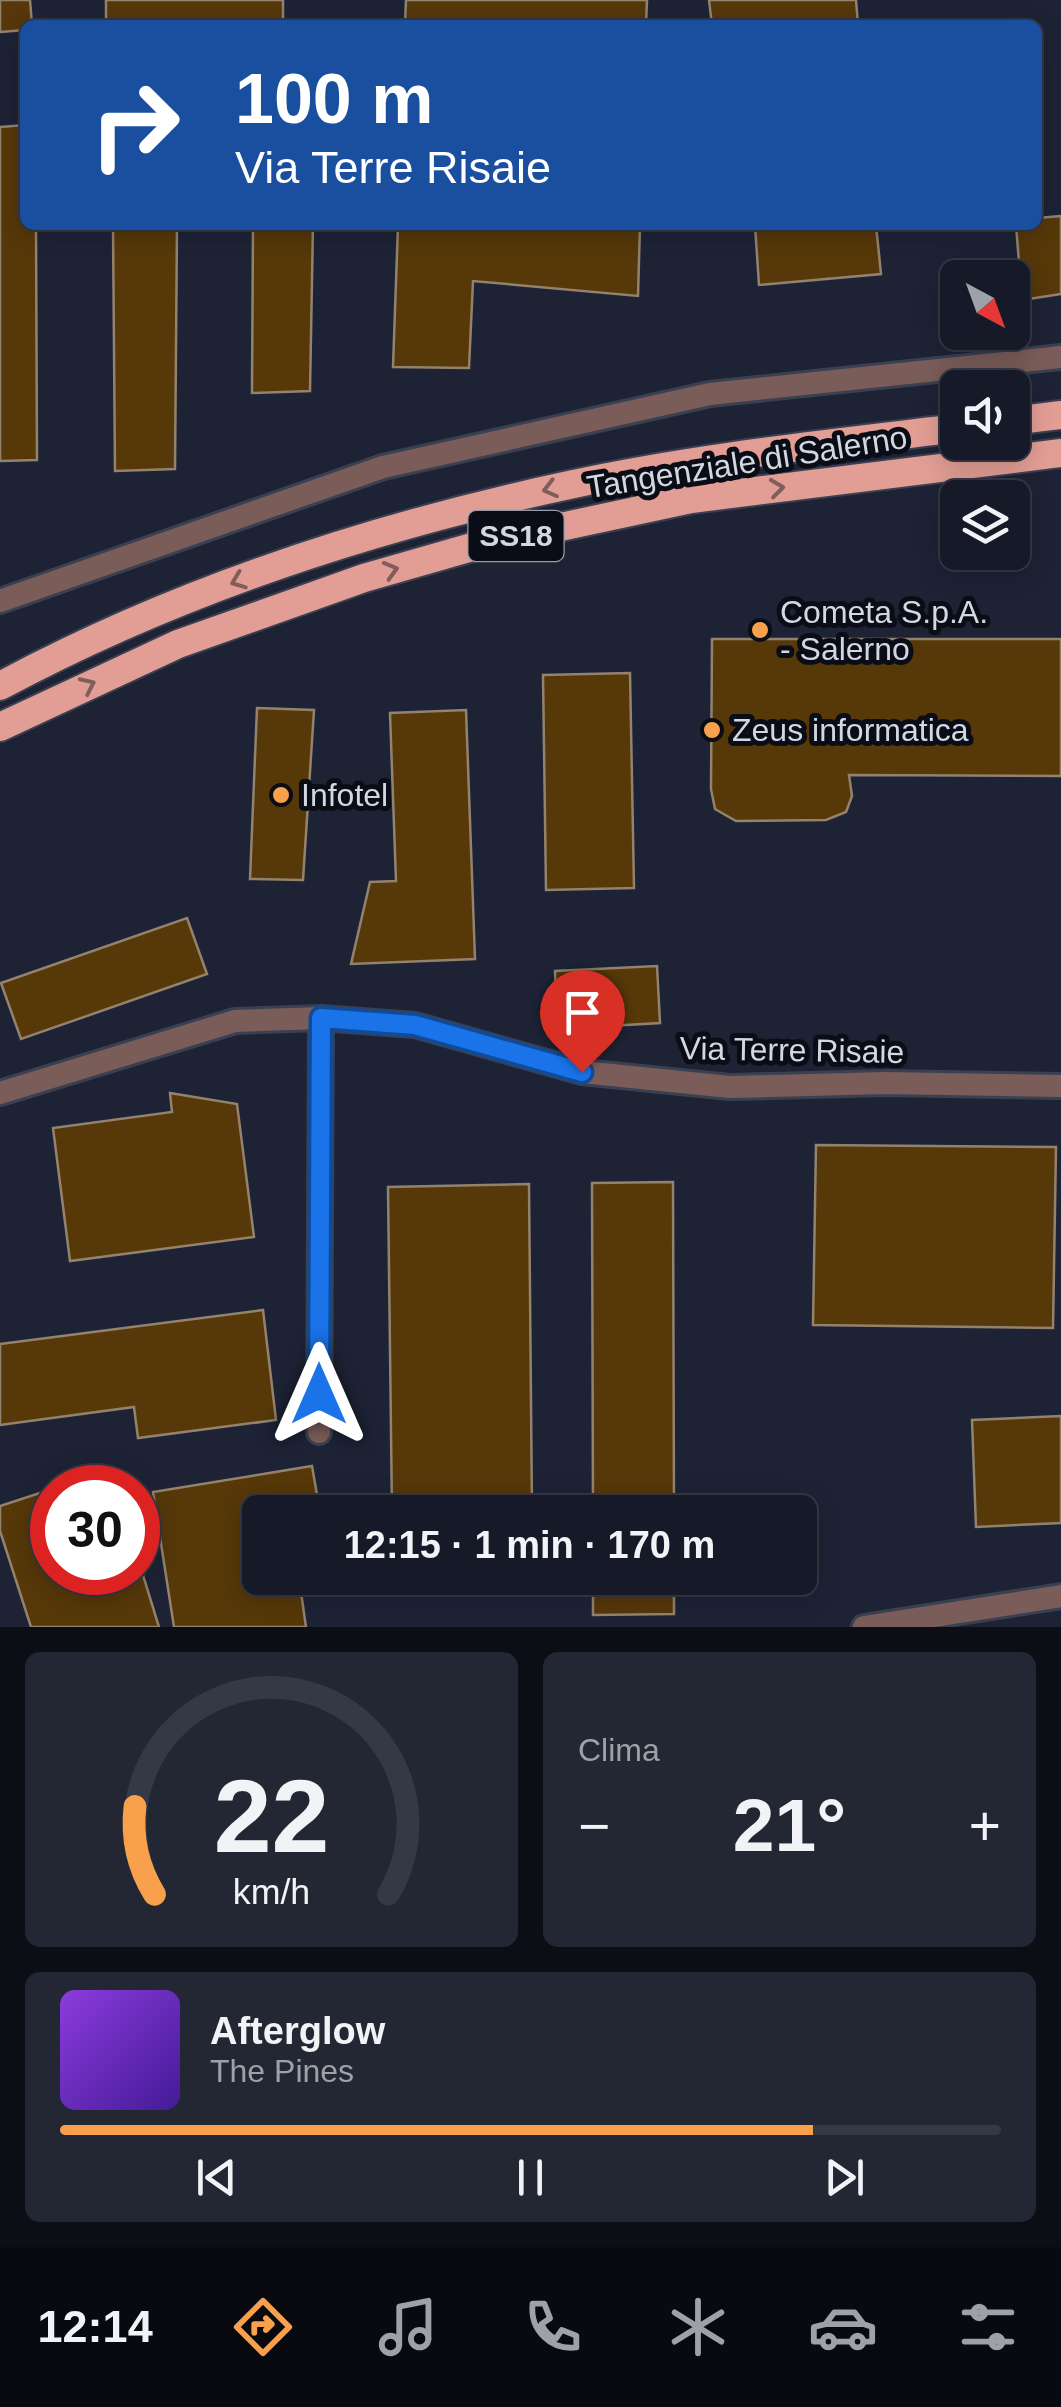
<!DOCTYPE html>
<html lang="it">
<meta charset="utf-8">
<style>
:root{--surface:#161a28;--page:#232734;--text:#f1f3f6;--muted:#9ea1a8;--line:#353845;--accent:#f9a04d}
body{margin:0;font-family:Helvetica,sans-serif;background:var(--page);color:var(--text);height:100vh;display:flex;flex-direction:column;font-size:38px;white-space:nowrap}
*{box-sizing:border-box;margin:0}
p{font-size:32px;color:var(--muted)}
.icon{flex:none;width:55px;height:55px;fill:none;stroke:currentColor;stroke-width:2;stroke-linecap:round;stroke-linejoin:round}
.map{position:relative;height:1627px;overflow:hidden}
.details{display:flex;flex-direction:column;gap:25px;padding:25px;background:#0c0e16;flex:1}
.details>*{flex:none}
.top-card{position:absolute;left:20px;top:20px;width:1022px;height:210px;border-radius:15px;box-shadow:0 5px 25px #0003,0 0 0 2px var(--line);background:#1a4fa0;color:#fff;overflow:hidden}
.needle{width:65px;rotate:139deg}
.tools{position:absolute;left:940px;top:260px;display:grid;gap:20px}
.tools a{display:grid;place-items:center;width:90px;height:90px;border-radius:15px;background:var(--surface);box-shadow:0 5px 25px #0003,0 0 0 2px var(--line);font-size:50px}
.speed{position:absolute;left:30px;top:1465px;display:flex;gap:20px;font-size:50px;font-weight:700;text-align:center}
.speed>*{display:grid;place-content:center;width:130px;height:130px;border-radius:50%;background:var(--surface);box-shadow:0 5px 25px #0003,0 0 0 2px var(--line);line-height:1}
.speed .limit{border:15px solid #d22;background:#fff;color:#111}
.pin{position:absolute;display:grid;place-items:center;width:85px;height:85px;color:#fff;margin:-102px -42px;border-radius:50% 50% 50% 0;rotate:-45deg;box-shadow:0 0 10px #0007}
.pin .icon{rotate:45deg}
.me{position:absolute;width:110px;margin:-55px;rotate:0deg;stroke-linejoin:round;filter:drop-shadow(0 0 8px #0008)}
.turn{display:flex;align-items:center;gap:35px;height:210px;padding:0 50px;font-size:45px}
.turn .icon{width:130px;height:130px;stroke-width:2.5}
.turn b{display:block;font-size:70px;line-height:85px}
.big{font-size:75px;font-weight:800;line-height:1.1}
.details .tile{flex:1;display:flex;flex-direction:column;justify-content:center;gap:15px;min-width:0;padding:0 35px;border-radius:15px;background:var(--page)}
.details .dial{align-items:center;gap:0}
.dial svg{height:260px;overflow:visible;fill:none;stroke:var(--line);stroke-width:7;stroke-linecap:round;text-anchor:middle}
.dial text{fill:var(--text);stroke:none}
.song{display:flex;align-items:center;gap:30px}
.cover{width:120px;height:120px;border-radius:15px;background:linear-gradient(135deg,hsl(270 70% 55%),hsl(260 70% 35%))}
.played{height:10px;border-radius:5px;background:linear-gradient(90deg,var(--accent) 80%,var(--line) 80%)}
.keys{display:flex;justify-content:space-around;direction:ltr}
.heat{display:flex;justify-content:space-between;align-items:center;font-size:55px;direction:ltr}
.details .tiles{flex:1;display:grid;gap:25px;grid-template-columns:1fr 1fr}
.tile:last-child{grid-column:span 2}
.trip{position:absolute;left:242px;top:1495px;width:575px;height:100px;border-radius:15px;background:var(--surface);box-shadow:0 5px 25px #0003,0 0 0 2px var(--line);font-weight:800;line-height:100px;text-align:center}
.tabs{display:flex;height:160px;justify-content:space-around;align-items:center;background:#090a10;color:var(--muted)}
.tabs .icon{width:70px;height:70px}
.tabs .current{color:var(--accent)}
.tabs b{font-size:45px;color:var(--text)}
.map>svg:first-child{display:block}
.building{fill:#563809;stroke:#93826e;stroke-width:2.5}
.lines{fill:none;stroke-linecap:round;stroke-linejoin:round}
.minor-casing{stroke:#3a4051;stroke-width:28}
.trunk-casing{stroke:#3a4051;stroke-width:32}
.minor{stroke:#7a5c58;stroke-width:22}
.trunk{stroke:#e29e95;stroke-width:28}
.oneway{stroke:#815d5b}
.route-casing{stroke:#114b97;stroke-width:25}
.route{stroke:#1a73e8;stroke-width:18}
.poi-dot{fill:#f9a04d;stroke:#0a0d15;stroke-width:4}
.labels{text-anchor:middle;stroke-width:10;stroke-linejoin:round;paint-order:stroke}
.shield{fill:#0a0d15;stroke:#969aa6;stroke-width:2.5}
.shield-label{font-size:30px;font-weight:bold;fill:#d2d7e4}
.street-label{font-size:32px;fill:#d2d7e4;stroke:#0a0d15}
.poi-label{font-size:32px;fill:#d2d7e4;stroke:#0a0d15;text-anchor:start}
</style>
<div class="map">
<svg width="1061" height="1627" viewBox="0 0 1061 1627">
<rect width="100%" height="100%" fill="#1d2335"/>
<g class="building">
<path d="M0,0H30L32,25H25V30L0,32Z"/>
<rect x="106" y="0" width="177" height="25"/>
<path d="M406,0H647L646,25H405Z"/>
<path d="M709,0H856L858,25H712Z"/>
<path d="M25,125V225H36L37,460L0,461V127Z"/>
<path d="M1061,216V294L1022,300L1016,225H1038V218Z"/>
<path d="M113,225H177L175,469L115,471Z"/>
<path d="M253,225H313L310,391L252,393Z"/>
<path d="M398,225H640L638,296L473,281L469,368L393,367Z"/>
<path d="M755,225H876L881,274L759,285Z"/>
<path d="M712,639H1061V776L849,775L852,796L846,812L826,820L736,821L715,809L711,789Z"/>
<path d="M630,673L634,888L546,890L543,675Z"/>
<path d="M257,708L314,710L303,880L250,879Z"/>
<path d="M466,710L475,959L351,964L370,882L396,881L390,713Z"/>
<path d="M187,918L207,974L21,1039L1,983Z"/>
<path d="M657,966L660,1023L557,1029L555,971Z"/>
<path d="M170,1093L237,1104L254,1237L70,1261L53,1128L172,1112Z"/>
<path d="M816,1145L1056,1147L1053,1328L813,1325Z"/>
<path d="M673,1182L674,1512H593L592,1183Z"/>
<path d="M529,1184L532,1512H392L388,1187Z"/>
<path d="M263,1310L276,1420L138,1438L134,1407L0,1425V1344Z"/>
<path d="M1061,1416V1523L976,1527L972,1420Z"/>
<path d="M312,1466L320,1512H260V1578H299L306,1627H174L153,1492Z"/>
<path d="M52,1489V1572H138V1559L159,1627H31L0,1531V1506Z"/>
<path d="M593,1578H674V1614L593,1615Z"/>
</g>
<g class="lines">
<defs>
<g id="minor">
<path d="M0,601L383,467L710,394L1061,357"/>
<path d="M0,1093L235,1021L321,1018L415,1025L582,1072L730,1087L885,1083L1061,1086"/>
<path d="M319,1432L321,1018"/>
<path d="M864,1627L1061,1596"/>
</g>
<g id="trunk">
<path d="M1012,421L1061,415"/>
<path d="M0,686C177,591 373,527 569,485C697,457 828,444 958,428"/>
<path d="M0,727L178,644L364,578L486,543L691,499L1061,453"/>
</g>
</defs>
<use href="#minor" class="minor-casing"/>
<use href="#trunk" class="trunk-casing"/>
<use href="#minor" class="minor"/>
<use href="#trunk" class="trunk"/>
</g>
<defs><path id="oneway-chevron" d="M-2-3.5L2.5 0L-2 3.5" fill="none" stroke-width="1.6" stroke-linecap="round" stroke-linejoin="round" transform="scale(2.5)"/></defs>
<g class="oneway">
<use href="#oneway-chevron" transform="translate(777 488) rotate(-7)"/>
<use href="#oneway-chevron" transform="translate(550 489) rotate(166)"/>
<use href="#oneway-chevron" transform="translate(391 570) rotate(-16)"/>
<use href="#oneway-chevron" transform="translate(238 581) rotate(159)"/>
<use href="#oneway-chevron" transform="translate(88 685) rotate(-25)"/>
</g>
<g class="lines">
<defs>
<path id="route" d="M319,1394L321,1018L415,1025L582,1072"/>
</defs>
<use href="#route" class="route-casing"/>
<use href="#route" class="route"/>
</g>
<g class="poi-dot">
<circle cx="760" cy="630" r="10"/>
<circle cx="712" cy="730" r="10"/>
<circle cx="281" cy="795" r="10"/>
</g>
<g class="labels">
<rect class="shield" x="468.5" y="511" width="95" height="50" rx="8"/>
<g class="shield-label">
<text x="516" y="546">SS18</text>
</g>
<g class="street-label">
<text transform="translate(747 462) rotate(-9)" y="11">Tangenziale di Salerno</text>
<text transform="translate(792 1050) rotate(1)" y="11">Via Terre Risaie</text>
</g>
<g class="poi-label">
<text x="780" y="623">Cometa S.p.A.<tspan x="780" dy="37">- Salerno</tspan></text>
<text x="732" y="741">Zeus informatica</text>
<text x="301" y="806">Infotel</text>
</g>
</g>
</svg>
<div class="tools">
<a><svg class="needle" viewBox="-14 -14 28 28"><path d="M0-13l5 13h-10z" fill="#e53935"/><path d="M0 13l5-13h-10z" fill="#9ea1a8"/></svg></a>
<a><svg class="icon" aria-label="sound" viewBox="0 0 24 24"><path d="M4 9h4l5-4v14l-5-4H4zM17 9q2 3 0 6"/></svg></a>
<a><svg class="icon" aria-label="layers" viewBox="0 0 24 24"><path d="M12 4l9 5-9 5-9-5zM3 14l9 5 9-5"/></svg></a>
</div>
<div class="speed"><div class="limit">30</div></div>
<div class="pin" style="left:582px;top:1072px;background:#d93025"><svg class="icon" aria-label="arrive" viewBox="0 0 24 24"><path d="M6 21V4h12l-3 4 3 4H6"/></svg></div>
<svg class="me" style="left:319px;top:1394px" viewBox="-20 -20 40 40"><path d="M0-17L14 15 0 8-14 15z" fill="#1a73e8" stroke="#fff" stroke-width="4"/></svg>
<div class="trip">12:15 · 1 min · 170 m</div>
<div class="top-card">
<div class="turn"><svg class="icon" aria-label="right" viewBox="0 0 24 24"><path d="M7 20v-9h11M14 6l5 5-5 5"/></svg><div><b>100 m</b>Via Terre Risaie</div></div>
</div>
</div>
<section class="details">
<div class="tiles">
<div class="tile dial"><svg viewBox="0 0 100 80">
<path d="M14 69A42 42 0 1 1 86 69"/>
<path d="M14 69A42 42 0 0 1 8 42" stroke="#f9a04d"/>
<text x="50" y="56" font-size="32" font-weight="700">22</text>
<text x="50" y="72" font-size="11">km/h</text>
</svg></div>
<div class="tile"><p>Clima</p>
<div class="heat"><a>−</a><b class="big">21°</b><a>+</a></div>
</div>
<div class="tile">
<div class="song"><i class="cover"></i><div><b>Afterglow</b><p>The Pines</p></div></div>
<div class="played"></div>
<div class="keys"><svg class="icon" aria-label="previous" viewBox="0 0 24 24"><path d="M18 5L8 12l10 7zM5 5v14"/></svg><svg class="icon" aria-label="pause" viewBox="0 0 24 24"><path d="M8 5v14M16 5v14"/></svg><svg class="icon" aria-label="next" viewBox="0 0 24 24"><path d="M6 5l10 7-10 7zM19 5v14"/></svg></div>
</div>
</div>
</section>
<nav class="tabs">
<b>12:14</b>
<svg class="icon current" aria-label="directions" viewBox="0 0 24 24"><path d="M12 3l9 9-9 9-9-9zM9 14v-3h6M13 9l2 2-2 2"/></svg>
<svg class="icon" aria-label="music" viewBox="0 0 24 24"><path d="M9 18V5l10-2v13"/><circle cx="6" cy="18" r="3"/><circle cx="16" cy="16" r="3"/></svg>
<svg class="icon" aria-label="phone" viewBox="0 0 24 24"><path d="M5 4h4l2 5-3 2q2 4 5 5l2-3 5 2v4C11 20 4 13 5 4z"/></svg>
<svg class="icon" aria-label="climate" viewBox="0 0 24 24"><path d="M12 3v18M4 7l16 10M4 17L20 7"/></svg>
<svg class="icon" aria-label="car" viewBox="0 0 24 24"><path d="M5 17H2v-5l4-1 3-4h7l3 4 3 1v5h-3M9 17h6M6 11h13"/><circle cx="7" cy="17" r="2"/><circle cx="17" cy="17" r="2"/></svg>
<svg class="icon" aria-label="filters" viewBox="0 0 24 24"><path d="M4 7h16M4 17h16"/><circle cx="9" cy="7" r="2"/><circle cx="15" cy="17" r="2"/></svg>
</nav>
